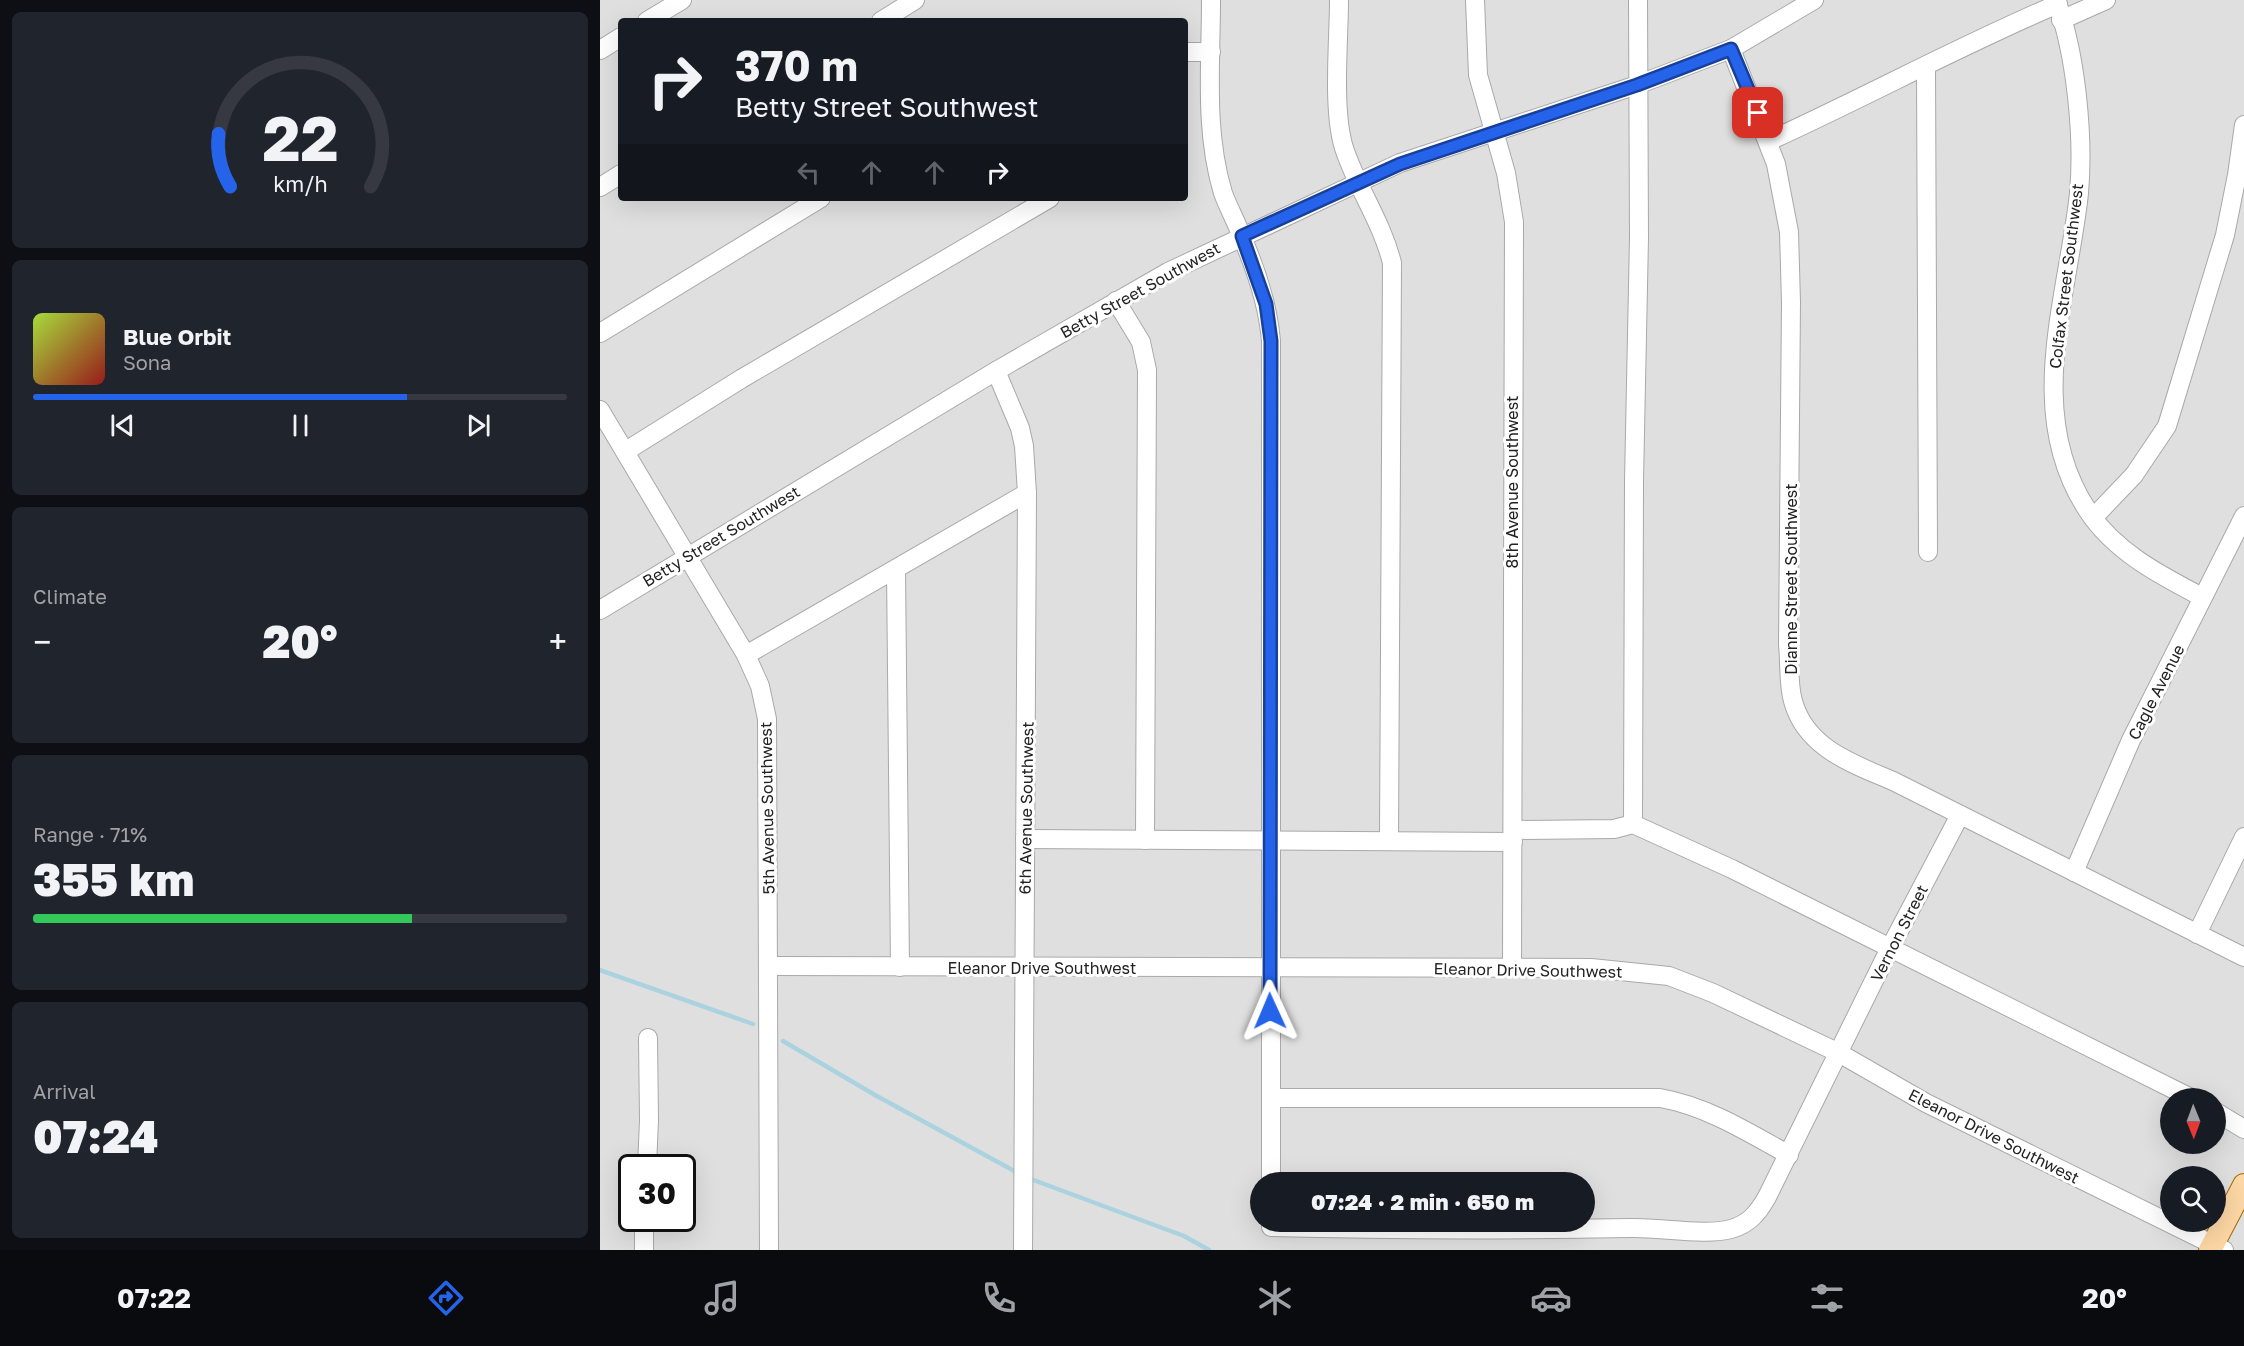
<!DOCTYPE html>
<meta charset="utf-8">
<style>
:root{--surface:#171b24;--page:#20242c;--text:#f1f3f6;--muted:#9ea1a6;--line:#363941;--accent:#2563eb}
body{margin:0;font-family:"Golos Text",sans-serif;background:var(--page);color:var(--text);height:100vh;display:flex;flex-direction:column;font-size:22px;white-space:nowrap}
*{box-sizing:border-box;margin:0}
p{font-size:20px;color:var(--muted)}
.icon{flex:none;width:33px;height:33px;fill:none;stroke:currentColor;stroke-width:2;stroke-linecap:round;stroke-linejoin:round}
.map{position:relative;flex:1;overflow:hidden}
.panel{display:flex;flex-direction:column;gap:12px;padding:12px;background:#0d0f14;width:600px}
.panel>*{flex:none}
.top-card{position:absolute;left:18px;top:18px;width:570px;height:183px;border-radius:6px;box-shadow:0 6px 24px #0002;background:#171b24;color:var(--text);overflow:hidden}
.needle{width:39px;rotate:179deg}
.tools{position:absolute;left:1560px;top:1088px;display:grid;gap:12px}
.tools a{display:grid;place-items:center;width:66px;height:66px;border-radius:50%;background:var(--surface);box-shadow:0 6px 24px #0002;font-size:30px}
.speed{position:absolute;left:18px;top:1154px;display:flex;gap:12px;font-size:30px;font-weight:700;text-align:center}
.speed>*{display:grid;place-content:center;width:78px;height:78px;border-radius:50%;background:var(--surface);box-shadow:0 6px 24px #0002;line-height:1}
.speed .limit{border:3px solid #111;border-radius:9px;background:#fff;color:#111}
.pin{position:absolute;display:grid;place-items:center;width:51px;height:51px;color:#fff;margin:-26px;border-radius:12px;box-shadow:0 3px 9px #0006}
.me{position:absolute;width:66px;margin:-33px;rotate:359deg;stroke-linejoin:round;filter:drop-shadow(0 0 4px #0008)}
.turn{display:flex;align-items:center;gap:21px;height:126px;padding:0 18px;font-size:27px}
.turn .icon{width:78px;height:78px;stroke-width:2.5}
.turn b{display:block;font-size:42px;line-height:51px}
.lanes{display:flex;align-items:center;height:57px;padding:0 18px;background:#0003;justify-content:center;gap:30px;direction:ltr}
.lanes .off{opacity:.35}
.big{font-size:45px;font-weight:800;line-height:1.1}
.panel .card{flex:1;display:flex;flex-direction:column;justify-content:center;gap:9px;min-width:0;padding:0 21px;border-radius:9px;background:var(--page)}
.panel .dial{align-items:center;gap:0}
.dial svg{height:156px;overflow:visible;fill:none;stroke:var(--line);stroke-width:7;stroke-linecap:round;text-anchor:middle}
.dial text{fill:var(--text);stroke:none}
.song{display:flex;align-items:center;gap:18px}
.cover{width:72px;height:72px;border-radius:9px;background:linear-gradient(135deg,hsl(80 70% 55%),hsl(0 70% 35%))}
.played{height:6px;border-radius:3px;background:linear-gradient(90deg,var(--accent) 70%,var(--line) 70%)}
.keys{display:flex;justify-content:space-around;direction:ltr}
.heat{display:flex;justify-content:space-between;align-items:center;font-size:33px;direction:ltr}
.charge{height:9px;border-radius:4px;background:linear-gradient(90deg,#34c759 71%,var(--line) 0)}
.trip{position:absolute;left:650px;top:1172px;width:345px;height:60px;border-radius:30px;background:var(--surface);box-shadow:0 6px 24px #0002;font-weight:800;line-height:60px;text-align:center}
.tab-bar{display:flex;height:96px;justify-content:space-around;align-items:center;background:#090b0e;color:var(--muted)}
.tab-bar .icon{width:42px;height:42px}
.tab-bar .on{color:var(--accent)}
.tab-bar b{font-size:27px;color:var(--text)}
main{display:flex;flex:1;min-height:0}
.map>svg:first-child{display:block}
.residential{fill:#e0dfdf;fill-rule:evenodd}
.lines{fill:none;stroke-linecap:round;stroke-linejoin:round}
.stream{stroke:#aad3df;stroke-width:4.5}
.minor-casing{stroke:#a9a9a9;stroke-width:20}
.major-casing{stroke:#a06b00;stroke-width:24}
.minor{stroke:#fff;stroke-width:18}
.major{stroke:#fcd6a4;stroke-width:22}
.route-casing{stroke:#184099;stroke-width:15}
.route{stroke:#2563eb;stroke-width:10}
.labels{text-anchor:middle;stroke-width:6;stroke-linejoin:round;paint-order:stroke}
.street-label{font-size:16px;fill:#222;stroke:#fff}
</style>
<main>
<section class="panel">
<div class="card dial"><svg viewBox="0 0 100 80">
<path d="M14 69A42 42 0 1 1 86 69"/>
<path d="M14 69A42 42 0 0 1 8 42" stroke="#2563eb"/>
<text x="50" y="56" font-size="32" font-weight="700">22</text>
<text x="50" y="72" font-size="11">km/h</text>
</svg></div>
<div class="card">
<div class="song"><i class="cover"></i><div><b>Blue Orbit</b><p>Sona</p></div></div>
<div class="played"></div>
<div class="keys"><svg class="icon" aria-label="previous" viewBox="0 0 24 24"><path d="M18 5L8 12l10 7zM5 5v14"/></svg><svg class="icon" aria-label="pause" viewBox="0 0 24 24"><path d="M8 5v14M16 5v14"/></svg><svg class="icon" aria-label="next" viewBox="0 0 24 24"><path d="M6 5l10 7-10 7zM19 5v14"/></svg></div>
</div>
<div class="card"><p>Climate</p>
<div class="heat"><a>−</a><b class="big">20°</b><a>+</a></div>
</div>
<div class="card"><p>Range · 71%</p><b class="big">355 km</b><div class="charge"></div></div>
<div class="card"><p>Arrival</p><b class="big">07:24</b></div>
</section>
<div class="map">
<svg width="1644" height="1250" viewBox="0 0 1644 1250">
<rect width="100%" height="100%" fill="#f2efe9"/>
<path class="residential" d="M0,0H1644V1250H0ZM21,21H585V198H21ZM1570,1098H1616V1143H1570ZM32,1167H82V1218H32ZM1570,1176H1616V1221H1570ZM660,1182H984V1221H660Z"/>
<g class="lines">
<g class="stream">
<path d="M0,970L153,1024"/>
<path d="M183,1041L275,1095L418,1173"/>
<path d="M428,1178L584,1236L609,1250"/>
</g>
<defs>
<g id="minor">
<path d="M611,0C611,64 604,131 623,193C628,207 636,221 641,235C656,269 668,304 671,341V1182"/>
<path d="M739,0C739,41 732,110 744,148C757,188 782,222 792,263L789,840"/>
<path d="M875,0L878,75L906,173L914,222L912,968"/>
<path d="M1456,0C1476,53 1484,137 1479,193C1468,298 1423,413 1488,511C1515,552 1560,575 1602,597"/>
<path d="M1461,20L1506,0"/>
<path d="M47,21L82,0"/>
<path d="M281,21L315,0"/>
<path d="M1131,49L1176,164L1189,232L1191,302L1188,645C1190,663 1188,684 1193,701C1206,749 1254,764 1295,782L1644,957"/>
<path d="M0,50L21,37"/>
<path d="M585,52H611"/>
<path d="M1326,68L1328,552"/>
<path d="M1169,141C1266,97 1359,46 1458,4"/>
<path d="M0,187L21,174"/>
<path d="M516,301L541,342L547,370L545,840"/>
<path d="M0,333L221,198"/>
<path d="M396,371L420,428L424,446L427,493L423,1250"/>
<path d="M0,410L146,655L160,686L167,719L169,1250"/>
<path d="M26,451L141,379L450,198"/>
<path d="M1493,518L1534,475L1567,426L1625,235L1637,175L1644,125"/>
<path d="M296,569L300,967"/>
<path d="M0,610L396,371L568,272L800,163L1037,85L1131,49L1214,0"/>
<path d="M146,655L427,493"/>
<path d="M1033,824L1034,481L1039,237L1038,0"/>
<path d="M913,830L1014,829L1033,824L1132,869L1591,1098"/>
<path d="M425,839L913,842"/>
<path d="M1474,872L1531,740L1644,516"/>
<path d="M1597,934L1644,837"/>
<path d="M168,966L991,968L1069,976L1113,993L1239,1053L1326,1103L1624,1250"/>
<path d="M671,1098H1060C1106,1106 1148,1132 1189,1155"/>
<path d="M1616,1112L1644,1129"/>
<path d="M47,1167L49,1120L48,1038"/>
<path d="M671,1221V1227C791,1230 911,1230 1031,1228C1058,1227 1107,1236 1131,1229C1149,1224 1158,1213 1167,1197L1290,948L1360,815"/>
<path d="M44,1250V1218"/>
</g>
<path id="major" d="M1610,1250L1644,1185"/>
</defs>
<use href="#minor" class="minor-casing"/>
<use href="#major" class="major-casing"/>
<use href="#minor" class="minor"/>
<use href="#major" class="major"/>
</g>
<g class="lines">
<defs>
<path id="route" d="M670,1011L671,341L666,304L642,236L800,164L1037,85L1131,49L1158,113"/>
</defs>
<use href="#route" class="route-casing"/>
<use href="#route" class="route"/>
</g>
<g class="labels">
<g class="street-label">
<text transform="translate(1466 276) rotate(-83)" y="6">Colfax Street Southwest</text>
<text transform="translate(540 290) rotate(-29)" y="6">Betty Street Southwest</text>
<text transform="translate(912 482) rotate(-90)" y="6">8th Avenue Southwest</text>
<text transform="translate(121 536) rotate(-31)" y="6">Betty Street Southwest</text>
<text transform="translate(1191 579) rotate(-90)" y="6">Dianne Street Southwest</text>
<text transform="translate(1556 692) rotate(-63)" y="6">Cagle Avenue</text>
<text transform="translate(167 808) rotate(-91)" y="6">5th Avenue Southwest</text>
<text transform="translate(426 808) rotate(-89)" y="6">6th Avenue Southwest</text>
<text transform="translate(1299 933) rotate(-63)" y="6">Vernon Street</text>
<text x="442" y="974">Eleanor Drive Southwest</text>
<text transform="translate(928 970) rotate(1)" y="6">Eleanor Drive Southwest</text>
<text transform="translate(1394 1136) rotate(27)" y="6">Eleanor Drive Southwest</text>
</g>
</g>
</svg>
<div class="tools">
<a><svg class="needle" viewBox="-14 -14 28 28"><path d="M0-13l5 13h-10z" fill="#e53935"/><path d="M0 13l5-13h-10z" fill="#9ea1a6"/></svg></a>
<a><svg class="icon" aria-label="search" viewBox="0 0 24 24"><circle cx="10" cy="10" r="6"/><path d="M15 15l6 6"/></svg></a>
</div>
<div class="speed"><div class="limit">30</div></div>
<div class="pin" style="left:1158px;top:113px;background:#d93025"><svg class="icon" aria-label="arrive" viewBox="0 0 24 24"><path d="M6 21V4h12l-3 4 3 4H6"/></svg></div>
<svg class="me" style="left:670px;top:1011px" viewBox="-20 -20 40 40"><path d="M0-17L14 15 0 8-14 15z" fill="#2563eb" stroke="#fff" stroke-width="4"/></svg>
<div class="trip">07:24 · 2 min · 650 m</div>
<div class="top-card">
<div class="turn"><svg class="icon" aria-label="right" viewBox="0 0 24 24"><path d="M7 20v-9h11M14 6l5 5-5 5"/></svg><div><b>370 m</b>Betty Street Southwest</div></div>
<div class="lanes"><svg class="icon off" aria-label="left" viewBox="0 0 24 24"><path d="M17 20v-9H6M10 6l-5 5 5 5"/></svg><svg class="icon off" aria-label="ahead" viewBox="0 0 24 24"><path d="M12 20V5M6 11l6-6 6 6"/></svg><svg class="icon off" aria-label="ahead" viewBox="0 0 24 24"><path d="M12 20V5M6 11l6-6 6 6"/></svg><svg class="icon" aria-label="right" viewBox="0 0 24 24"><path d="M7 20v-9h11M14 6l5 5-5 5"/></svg></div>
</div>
</div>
</main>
<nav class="tab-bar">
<b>07:22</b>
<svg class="icon on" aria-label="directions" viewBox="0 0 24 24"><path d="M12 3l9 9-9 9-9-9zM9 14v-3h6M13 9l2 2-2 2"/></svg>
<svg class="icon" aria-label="music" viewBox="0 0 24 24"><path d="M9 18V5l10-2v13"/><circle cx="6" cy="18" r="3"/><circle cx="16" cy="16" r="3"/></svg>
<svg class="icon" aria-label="phone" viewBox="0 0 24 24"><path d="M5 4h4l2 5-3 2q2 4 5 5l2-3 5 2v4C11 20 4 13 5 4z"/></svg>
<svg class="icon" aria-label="climate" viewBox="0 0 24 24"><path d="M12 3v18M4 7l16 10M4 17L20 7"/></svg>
<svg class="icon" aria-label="car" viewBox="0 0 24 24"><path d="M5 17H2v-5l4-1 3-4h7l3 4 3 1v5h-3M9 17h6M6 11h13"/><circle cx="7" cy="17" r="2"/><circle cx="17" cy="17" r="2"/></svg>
<svg class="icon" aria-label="filters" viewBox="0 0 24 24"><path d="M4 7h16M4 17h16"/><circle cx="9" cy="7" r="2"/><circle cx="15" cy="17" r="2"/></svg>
<b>20°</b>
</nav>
